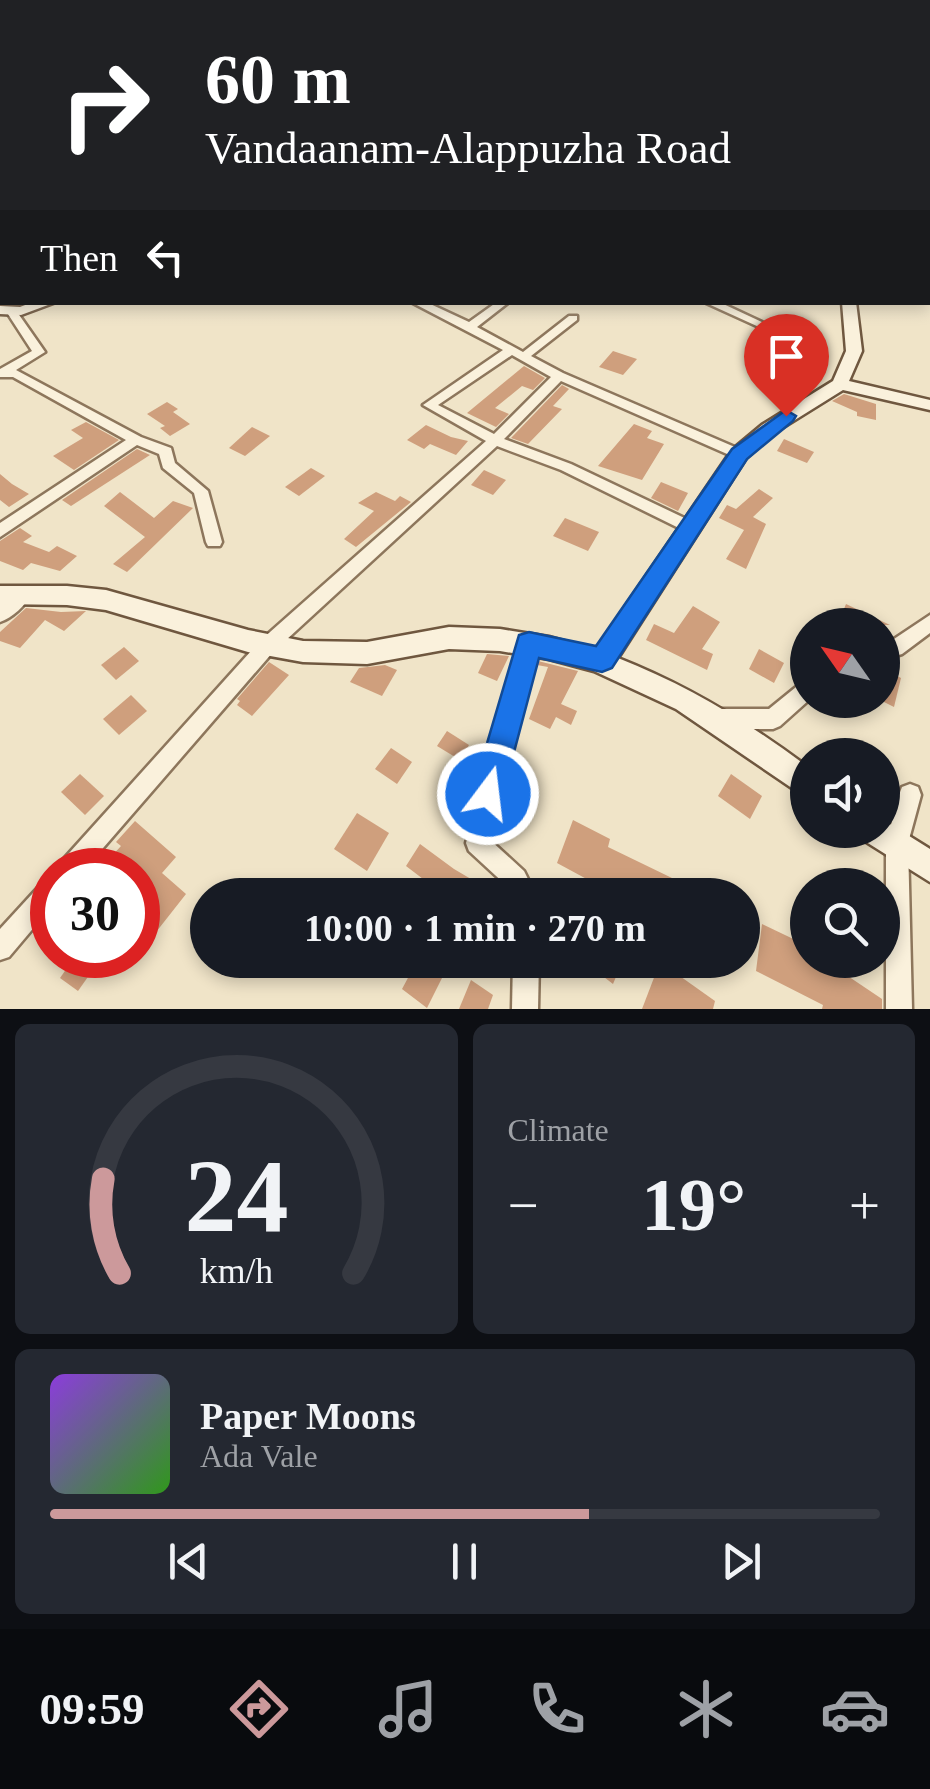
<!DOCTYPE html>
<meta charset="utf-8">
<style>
:root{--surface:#171b24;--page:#242831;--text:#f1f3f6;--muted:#9ea1a6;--line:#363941;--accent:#cc999b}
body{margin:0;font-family:Georgia,serif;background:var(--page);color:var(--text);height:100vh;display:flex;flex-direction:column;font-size:38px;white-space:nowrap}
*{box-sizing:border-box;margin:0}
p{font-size:32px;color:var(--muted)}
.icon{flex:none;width:55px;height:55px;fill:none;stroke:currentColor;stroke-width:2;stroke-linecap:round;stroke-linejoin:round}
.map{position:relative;height:1009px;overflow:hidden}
.side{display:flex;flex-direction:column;gap:15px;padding:15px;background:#0d0f14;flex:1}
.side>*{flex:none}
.banner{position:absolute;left:0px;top:0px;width:930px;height:305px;box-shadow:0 5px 15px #0003;background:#202124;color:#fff;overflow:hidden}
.needle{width:65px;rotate:304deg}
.fabs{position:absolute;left:790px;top:608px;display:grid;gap:20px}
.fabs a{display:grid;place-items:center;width:110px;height:110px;border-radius:50%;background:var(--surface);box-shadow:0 5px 15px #0003;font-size:50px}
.speed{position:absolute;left:30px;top:848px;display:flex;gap:20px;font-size:50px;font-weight:700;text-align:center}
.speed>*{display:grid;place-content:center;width:130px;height:130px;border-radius:50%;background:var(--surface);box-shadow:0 5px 15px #0003;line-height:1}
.speed .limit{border:15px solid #d22;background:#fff;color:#111}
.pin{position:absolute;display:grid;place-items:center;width:85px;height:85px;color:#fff;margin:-102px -42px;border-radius:50% 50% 50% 0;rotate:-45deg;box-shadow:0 0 10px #0007}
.pin .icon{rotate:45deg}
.me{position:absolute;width:110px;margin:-55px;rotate:15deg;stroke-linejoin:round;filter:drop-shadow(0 0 8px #0008)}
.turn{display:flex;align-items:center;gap:35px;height:210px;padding:0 40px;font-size:45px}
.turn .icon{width:130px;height:130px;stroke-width:2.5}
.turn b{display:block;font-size:70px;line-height:85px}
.then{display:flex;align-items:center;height:95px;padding:0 40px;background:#0003;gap:20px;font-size:38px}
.big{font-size:75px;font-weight:600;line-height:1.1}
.side .widget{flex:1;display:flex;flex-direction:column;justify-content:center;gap:15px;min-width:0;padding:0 35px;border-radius:15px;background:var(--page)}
.side .dial{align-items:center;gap:0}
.dial svg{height:260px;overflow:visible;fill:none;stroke:var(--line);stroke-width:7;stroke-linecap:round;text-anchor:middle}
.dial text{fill:var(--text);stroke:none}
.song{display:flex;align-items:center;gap:30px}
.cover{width:120px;height:120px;border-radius:15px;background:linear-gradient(135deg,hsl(270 70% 55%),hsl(110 70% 35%))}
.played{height:10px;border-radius:5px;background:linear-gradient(90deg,var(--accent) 65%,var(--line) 65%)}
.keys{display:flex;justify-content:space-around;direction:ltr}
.heat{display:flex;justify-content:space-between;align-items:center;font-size:55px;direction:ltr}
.side .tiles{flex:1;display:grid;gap:15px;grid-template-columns:1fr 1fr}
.widget:last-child{grid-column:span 2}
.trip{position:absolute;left:190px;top:878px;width:570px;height:100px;border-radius:50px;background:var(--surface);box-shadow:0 5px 15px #0003;font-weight:600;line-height:100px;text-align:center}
.tabs{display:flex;height:160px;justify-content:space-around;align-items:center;background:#090b0e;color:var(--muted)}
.tabs .icon{width:70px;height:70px}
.tabs .on{color:var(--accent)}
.tabs b{font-size:45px;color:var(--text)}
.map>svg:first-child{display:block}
.building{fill:#cf9f7d}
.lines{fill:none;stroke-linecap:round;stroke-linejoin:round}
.street-casing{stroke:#8d765c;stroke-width:5}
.secondary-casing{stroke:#6f573f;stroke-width:5}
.street{fill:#faf1dc;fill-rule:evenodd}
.secondary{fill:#faf1dc;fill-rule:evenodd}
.route{fill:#1a73e8;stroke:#114b97;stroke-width:2.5}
</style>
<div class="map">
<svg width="930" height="1009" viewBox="0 0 930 1009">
<rect width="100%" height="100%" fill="#f0e4c8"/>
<g class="building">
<path d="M613,351L637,359L623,375L599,367Z"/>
<path d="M524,366L545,378L533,390L522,386L495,408L509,414L496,427L467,413Z"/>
<path d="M562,385L569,389L553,406L562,409L528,444L511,438Z"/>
<path d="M844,394L876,404V420L857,416V412L832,401Z"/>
<path d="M167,402L178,409L173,412L190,424L170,436L160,428L165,426L147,414Z"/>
<path d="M86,422L119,440L74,470L53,456L83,438L71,430Z"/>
<path d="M634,424L652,431L647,438L664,444L642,480L598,466Z"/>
<path d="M426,425L451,437L468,441L456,455L430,444L424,449L407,440Z"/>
<path d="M252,427L270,436L245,456L229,448Z"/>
<path d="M784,439L814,452L807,463L777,451Z"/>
<path d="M137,449L150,455L71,506L62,500Z"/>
<path d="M311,468L325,476L299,496L285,487Z"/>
<path d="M484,470L506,480L493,495L471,485Z"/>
<path d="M0,474L12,484L29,494L9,507L0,500Z"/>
<path d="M661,482L688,493L678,511L651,498Z"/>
<path d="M759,489L773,498L753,517L766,524L746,569L726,559L744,530L719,518L727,505L736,509Z"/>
<path d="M120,492L154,518L173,501L193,508L127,572L113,564L145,537L104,506Z"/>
<path d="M376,492L395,501L400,496L411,502L356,547L344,539L374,511L358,503Z"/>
<path d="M565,518L599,532L588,551L553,536Z"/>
<path d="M20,528L32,536L23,542L49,552L57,546L77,556L60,571L31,563L23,570L0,561V541Z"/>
<path d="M846,604L890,625H852L840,619Z"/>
<path d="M693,606L720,622L702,649L713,654L707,670L646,640L654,624L674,633Z"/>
<path d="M26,608L61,612L86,611L64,631L45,620L20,648L0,641V632Z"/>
<path d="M124,647L139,661L116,680L101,665Z"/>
<path d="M759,649L784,663L774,683L749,669Z"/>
<path d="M487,654L509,656L497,681L478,673Z"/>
<path d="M538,661L578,671L561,704L577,711L571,725L556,717L550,729L529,719L548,667L537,665Z"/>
<path d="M269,662L289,675L252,716L237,705L240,701L237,699Z"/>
<path d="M385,665L397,670L382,696L350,682L359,668Z"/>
<path d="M882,668L901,678L894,707L882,701Z"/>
<path d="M131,695L147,711L119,735L103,719Z"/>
<path d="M447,731L469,745L460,760L437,746Z"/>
<path d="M391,748L412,762L397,784L375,769Z"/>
<path d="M80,774L104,796L85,815L61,792Z"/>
<path d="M731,774L762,796L750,819L718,796Z"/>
<path d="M357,813L389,833L367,871L334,849Z"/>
<path d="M573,820L610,839L608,847L672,878L668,895H606L607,890L557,863Z"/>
<path d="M135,821L176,857L162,873L186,894L138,955V904L147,893L138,884V870H99L121,846L116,842Z"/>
<path d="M420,844L454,869L498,895H444L406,866Z"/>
<path d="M762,924L808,946V960H824L882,999V1009H822L823,1005L756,971Z"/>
<path d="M76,955H83L97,964L78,991L60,978Z"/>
<path d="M388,960H451L427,1008L402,989L409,976Z"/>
<path d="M582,960H623L613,984Z"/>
<path d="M660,962L715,1001L713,1009H642Z"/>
<path d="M471,980L493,995L488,1009H459Z"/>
</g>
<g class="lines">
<defs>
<g id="street">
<rect x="0" y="198" width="2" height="5"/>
<path d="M411,302H426L469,322L497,302H509L477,327L523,352L569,316H577V320L531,356L563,373L744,451L746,454L744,457H734L561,381L504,439L571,464L697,524L700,528L697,532H687L561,470L497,446L273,652L84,870H57L61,862L261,640L486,441L423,405L503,350ZM512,355L551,377L494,434L438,405Z"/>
<path d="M704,302H719L768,325L763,328L759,327Z"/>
<path d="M11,308L15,309L45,352L16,370L141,437L171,448L175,463L208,491L222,542L220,546H208L206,542L194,493L163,468L159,454L137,445L0,537V523L126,440L13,377H0V369L32,351L6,311Z"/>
<path d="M23,587L29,589L31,594C26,605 12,618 0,622V604L17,589Z"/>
<path d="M930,615V633L902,654L882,660V644L891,641Z"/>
<path d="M529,636L535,638L538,644L489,839L524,871L536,895H512L508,887L469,851L466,843L520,644L523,638Z"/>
<path d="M808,680V700H809L780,726L773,729H721L714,726L711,719L714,712L721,709H769L801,683Z"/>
<path d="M910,784L918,787L921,795L908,843L912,1009H886V843L899,795L902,787Z"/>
<path d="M52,877V906L9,957L0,960V929L44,881Z"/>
<path d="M513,960H539L538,1009H512Z"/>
</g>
<g id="secondary">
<path d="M2,246V254L0,255V247Z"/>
<path d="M33,302H56L21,315L0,314V306L20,307Z"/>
<path d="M842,302H856L862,351L849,381L930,400V410L843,390L774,433L746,458L618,658C687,685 748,722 808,767V799L676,709L594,671L549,659L500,651L449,649L367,664L303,662L248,652L106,610L67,605L0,604V586H67L106,590L248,630L303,641L367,642L449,627L500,629L549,637L596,650L732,450L762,425L833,381L846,351Z"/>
<path d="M882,819L930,849V882L863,840L858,830H882Z"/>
</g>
</defs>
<use href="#street" class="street-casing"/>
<use href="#secondary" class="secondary-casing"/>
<use href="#street" class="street"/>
<use href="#secondary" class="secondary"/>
</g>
<linearGradient id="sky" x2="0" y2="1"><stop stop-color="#8fbad6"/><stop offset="0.57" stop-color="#f8f3e6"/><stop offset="1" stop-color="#f8f3e6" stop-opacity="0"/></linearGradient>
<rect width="930" height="327" fill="url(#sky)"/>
<path class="route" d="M786,410L796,416L793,421L747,459L612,668L602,672L539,658L500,805L488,810L477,805L472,794L519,635L529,632L596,646L732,449Z"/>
</svg>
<div class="fabs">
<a><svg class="needle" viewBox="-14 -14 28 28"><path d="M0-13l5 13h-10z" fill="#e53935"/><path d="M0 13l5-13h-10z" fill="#9ea1a6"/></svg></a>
<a><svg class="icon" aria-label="sound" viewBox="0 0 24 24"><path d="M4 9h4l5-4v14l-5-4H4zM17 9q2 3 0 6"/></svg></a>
<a><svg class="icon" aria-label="search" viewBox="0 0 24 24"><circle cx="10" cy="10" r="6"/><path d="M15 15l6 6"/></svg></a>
</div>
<div class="speed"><div class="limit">30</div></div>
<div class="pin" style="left:786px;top:416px;background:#d93025"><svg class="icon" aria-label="arrive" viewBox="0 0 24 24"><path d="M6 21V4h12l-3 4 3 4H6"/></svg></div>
<svg class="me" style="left:488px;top:794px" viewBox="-20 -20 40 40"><circle r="17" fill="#1a73e8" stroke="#fff" stroke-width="3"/><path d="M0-11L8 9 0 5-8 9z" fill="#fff"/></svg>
<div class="trip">10:00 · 1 min · 270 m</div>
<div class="banner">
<div class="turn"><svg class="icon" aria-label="right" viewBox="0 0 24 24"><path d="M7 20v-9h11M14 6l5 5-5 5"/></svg><div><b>60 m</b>Vandaanam-Alappuzha Road</div></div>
<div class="then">Then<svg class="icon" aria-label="left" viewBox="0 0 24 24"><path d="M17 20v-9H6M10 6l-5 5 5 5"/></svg></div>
</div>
</div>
<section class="side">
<div class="tiles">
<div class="widget dial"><svg viewBox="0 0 100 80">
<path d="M14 69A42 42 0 1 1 86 69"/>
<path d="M14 69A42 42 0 0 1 9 40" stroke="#cc999b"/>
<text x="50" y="56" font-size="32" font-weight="700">24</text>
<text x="50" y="72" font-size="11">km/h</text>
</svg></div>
<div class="widget"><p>Climate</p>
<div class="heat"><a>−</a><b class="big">19°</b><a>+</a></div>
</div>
<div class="widget">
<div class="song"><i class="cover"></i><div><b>Paper Moons</b><p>Ada Vale</p></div></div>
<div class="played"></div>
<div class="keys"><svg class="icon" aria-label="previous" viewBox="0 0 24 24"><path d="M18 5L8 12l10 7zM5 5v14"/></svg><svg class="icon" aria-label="pause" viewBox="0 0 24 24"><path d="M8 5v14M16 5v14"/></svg><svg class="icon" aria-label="next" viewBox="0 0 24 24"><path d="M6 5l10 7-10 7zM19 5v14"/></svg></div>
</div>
</div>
</section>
<nav class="tabs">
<b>09:59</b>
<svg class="icon on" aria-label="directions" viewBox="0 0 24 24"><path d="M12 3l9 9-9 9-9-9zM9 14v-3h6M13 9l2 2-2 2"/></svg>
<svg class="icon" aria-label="music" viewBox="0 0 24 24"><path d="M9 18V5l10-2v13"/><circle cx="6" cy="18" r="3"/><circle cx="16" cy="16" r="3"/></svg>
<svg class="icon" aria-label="phone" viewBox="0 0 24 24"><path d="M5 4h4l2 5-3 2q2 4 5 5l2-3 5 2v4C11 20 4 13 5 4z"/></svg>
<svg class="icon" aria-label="climate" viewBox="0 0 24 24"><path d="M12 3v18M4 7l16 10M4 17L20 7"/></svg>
<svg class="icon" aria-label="car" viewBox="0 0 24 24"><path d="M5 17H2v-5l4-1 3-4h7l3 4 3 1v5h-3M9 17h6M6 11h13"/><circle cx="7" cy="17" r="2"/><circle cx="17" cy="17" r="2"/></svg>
</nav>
